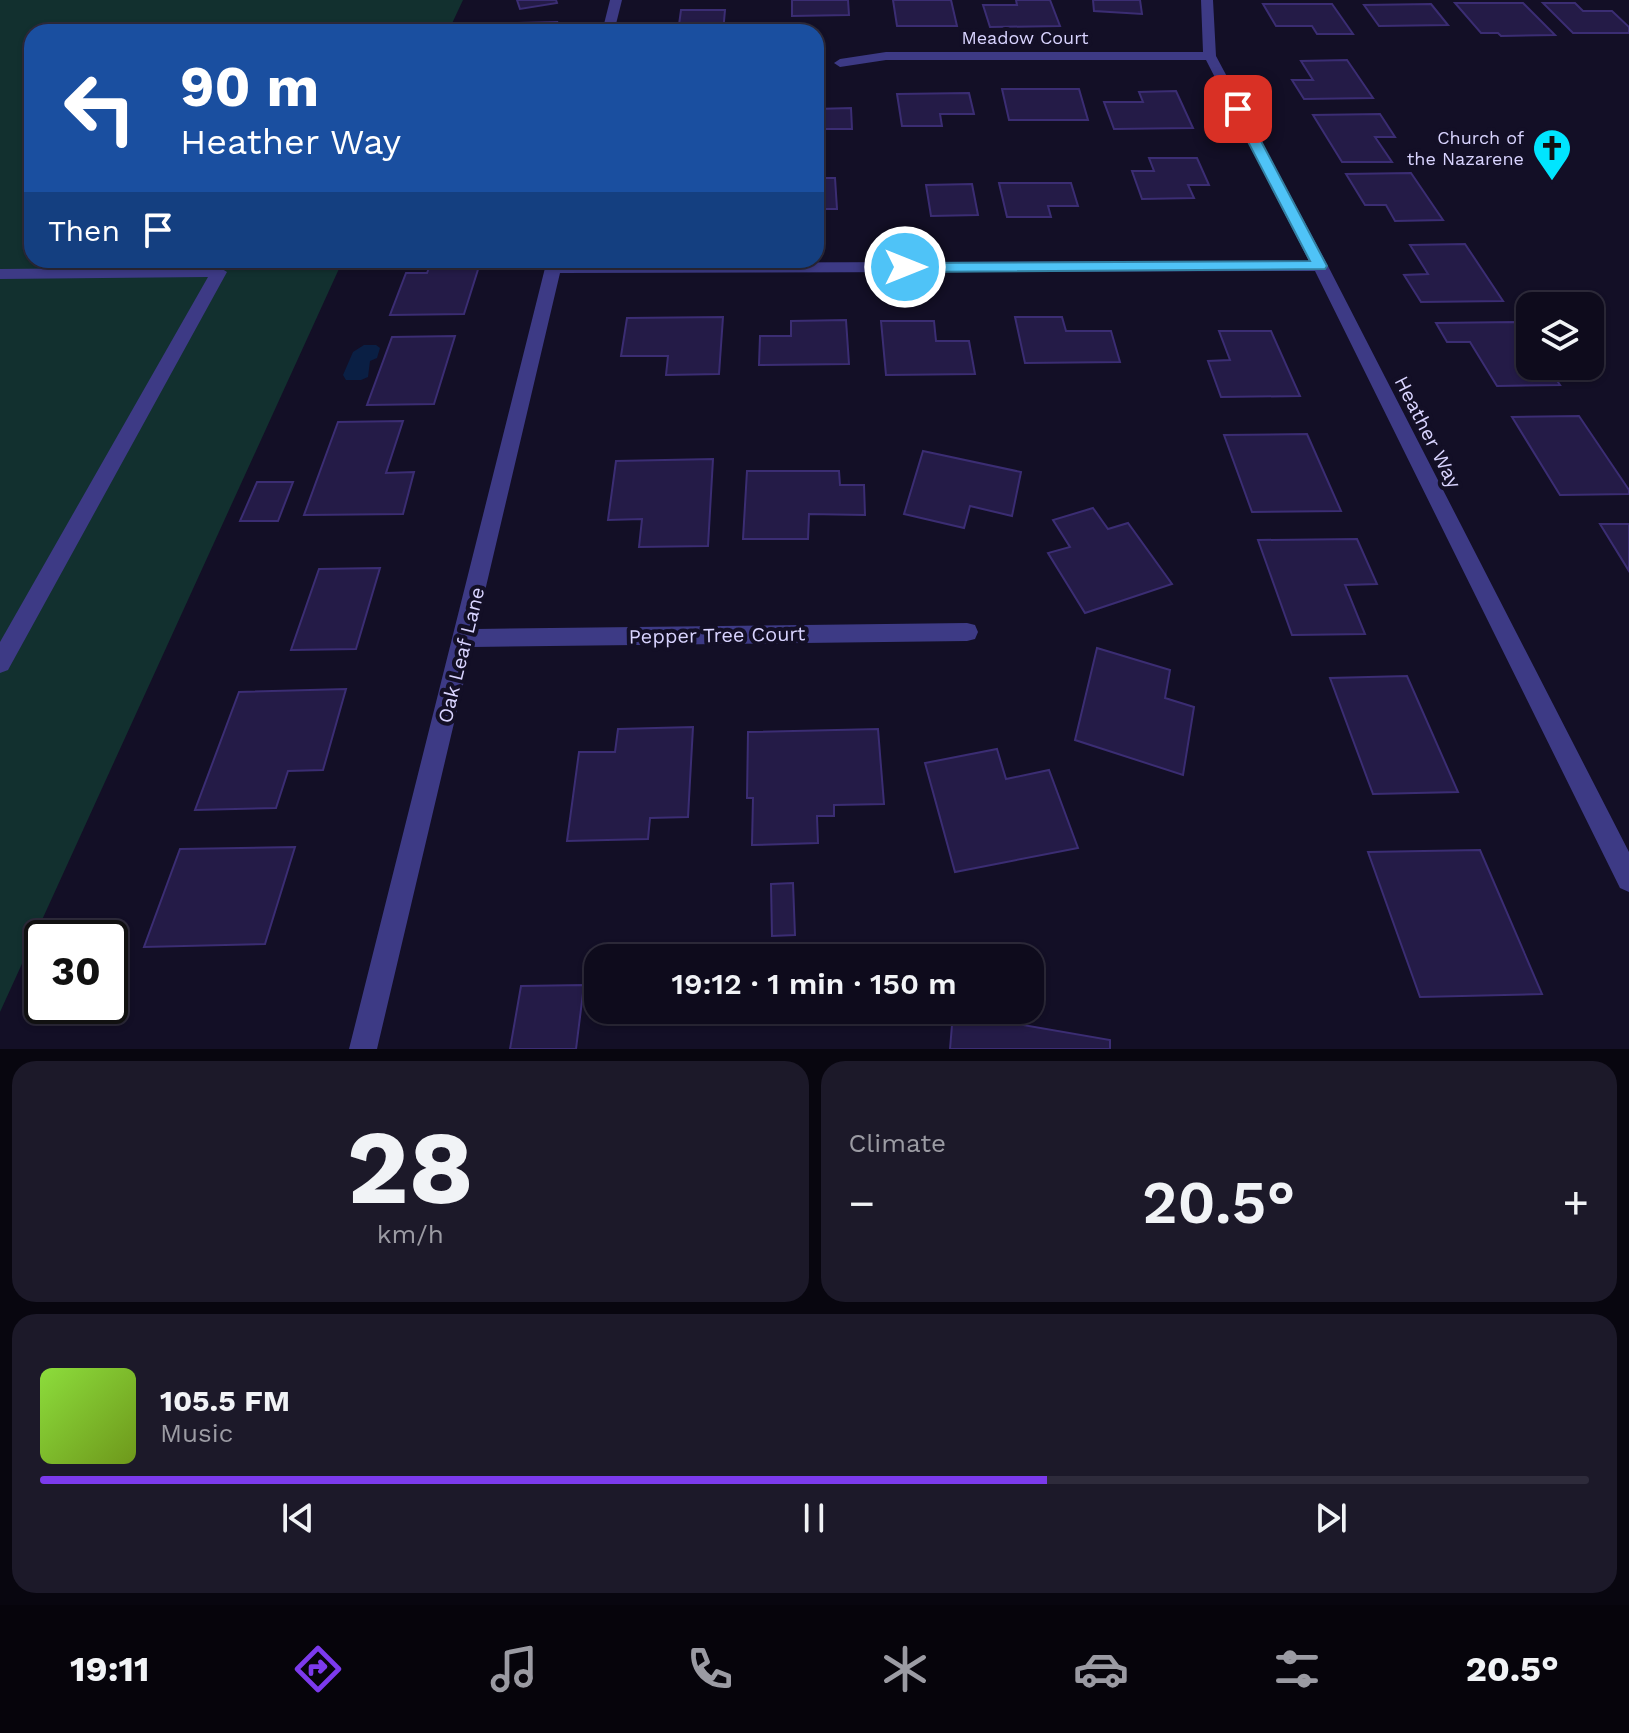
<!DOCTYPE html>
<meta charset="utf-8">
<style>
:root{--surface:#0e0b1c;--page:#1c1929;--text:#f1f3f6;--muted:#9b9ba3;--line:#2e2b3b;--accent:#7c3aed}
body{margin:0;font-family:"Work Sans",sans-serif;background:var(--page);color:var(--text);height:100vh;display:flex;flex-direction:column;font-size:30px;white-space:nowrap}
*{box-sizing:border-box;margin:0}
p{font-size:26px;color:var(--muted)}
.icon{flex:none;width:44px;height:44px;fill:none;stroke:currentColor;stroke-width:2;stroke-linecap:round;stroke-linejoin:round}
.map{position:relative;height:1049px;overflow:hidden}
.drawer{display:flex;flex-direction:column;gap:12px;padding:12px;background:#08060f;flex:1}
.drawer>*{flex:none}
.guide{position:absolute;left:24px;top:24px;width:800px;height:244px;border-radius:24px;box-shadow:0 2px 6px #0004,0 0 0 2px var(--line);background:#1a4fa0;color:#fff;overflow:hidden}
.tools{position:absolute;left:1516px;top:292px;display:grid;gap:16px}
.tools a{display:grid;place-items:center;width:88px;height:88px;border-radius:16px;background:var(--surface);box-shadow:0 2px 6px #0004,0 0 0 2px var(--line);font-size:40px}
.speed{position:absolute;left:24px;top:920px;display:flex;gap:16px;font-size:40px;font-weight:700;text-align:center}
.speed>*{display:grid;place-content:center;width:104px;height:104px;border-radius:50%;background:var(--surface);box-shadow:0 2px 6px #0004,0 0 0 2px var(--line);line-height:1}
.speed .limit{border:4px solid #111;border-radius:12px;background:#fff;color:#111}
.pin{position:absolute;display:grid;place-items:center;width:68px;height:68px;color:#fff;margin:-34px;border-radius:16px;box-shadow:0 4px 12px #0006}
.me{position:absolute;width:88px;margin:-44px;rotate:90deg;stroke-linejoin:round;filter:drop-shadow(0 0 6px #0008)}
.turn{display:flex;align-items:center;gap:28px;height:168px;padding:0 24px;font-size:36px}
.turn .icon{width:104px;height:104px;stroke-width:2.5}
.turn b{display:block;font-size:56px;line-height:68px}
.then{display:flex;align-items:center;height:76px;padding:0 24px;background:#0003;gap:16px;font-size:30px}
.big{font-size:60px;font-weight:600;line-height:1.1}
.drawer .card{flex:1;display:flex;flex-direction:column;justify-content:center;gap:12px;min-width:0;padding:0 28px;border-radius:24px;background:var(--page)}
.drawer .dial{align-items:center;gap:0}
.dial b{font-size:104px;line-height:1}
.song{display:flex;align-items:center;gap:24px}
.cover{width:96px;height:96px;border-radius:12px;background:linear-gradient(135deg,hsl(90 70% 55%),hsl(80 70% 35%))}
.played{height:8px;border-radius:4px;background:linear-gradient(90deg,var(--accent) 65%,var(--line) 65%)}
.keys{display:flex;justify-content:space-around;direction:ltr}
.heat{display:flex;justify-content:space-between;align-items:center;font-size:44px;direction:ltr}
.drawer .tiles{flex:1;display:grid;gap:12px;grid-template-columns:1fr 1fr}
.card:last-child{grid-column:span 2}
.trip{position:absolute;left:584px;top:944px;width:460px;height:80px;border-radius:24px;background:var(--surface);box-shadow:0 2px 6px #0004,0 0 0 2px var(--line);font-weight:600;line-height:80px;text-align:center}
.tabs{display:flex;height:128px;justify-content:space-around;align-items:center;background:#06040b;color:var(--muted)}
.tabs .icon{width:56px;height:56px}
.tabs .selected{color:var(--accent)}
.tabs b{font-size:36px;color:var(--text)}
.map>svg:first-child{display:block}
.green{fill:#12302f}
.water{fill:#0a1f44}
.building{fill:#241b47;stroke:#3b2d73;stroke-width:2}
.lines{fill:none;stroke-linecap:round;stroke-linejoin:round}
.lane{fill:#3d3a85;fill-rule:evenodd}
.street{fill:#3d3a85;fill-rule:evenodd}
.route{fill:#4fc3f7;stroke:#337fa1;stroke-width:2}
.labels{text-anchor:middle;stroke-width:8;stroke-linejoin:round;paint-order:stroke}
.far-street-label{font-size:18px;fill:#d9d4ff;stroke:#130f26}
.far-poi-label{font-size:18px;fill:#d9d4ff;stroke:#130f26;text-anchor:end}
.street-label{font-size:20px;fill:#d9d4ff;stroke:#130f26}
</style>
<div class="map">
<svg width="1629" height="1049" viewBox="0 0 1629 1049">
<rect width="100%" height="100%" fill="#130f26"/>
<path class="green" d="M0,0H463L448,32H32V260H343L0,1012Z"/>
<path class="water" d="M364,345H376L380,348L377,358L370,361L368,377L361,380H346L343,375L353,352Z"/>
<g class="building">
<path d="M517,0H556L557,3L520,9Z"/>
<path d="M792,0H848L849,15L792,16Z"/>
<path d="M893,0H951L957,26H897Z"/>
<path d="M1016,0H1050L1060,26L990,27L983,5H1017Z"/>
<path d="M1093,0H1140L1142,14L1094,11Z"/>
<path d="M1455,3H1523L1555,35L1501,36L1498,33H1481Z"/>
<path d="M1543,3H1575L1583,11H1612L1629,27V33H1573Z"/>
<path d="M1263,4H1332L1353,34H1317L1312,26H1276Z"/>
<path d="M1431,4L1448,25L1379,26L1364,5Z"/>
<path d="M681,10H725L723,32H678Z"/>
<path d="M557,22L554,32H515L518,23Z"/>
<path d="M1347,60L1373,98L1304,99L1292,80H1313L1301,61Z"/>
<path d="M1002,89H1079L1088,120H1009Z"/>
<path d="M1176,91L1193,128L1114,129L1104,102H1143L1139,92Z"/>
<path d="M969,93L974,114H940L942,126H902L897,94Z"/>
<path d="M851,108L852,129H816V109Z"/>
<path d="M1380,114L1395,137H1375L1392,162H1342L1313,115Z"/>
<path d="M1149,158H1197L1209,185H1188L1194,198L1142,199L1132,171H1154Z"/>
<path d="M1411,173L1443,220L1395,221L1386,205H1365L1346,174Z"/>
<path d="M816,178H835L837,209H816Z"/>
<path d="M999,183H1071L1078,206H1048L1051,217H1007Z"/>
<path d="M972,184L978,215L931,216L926,185Z"/>
<path d="M1465,244L1503,301L1421,302L1404,275L1428,274L1410,245Z"/>
<path d="M432,260H481L464,314L390,315L406,273H427Z"/>
<path d="M723,317L719,374L666,375L668,356H621L627,318Z"/>
<path d="M1015,317H1062L1066,331H1111L1120,362L1025,363Z"/>
<path d="M846,320L849,364L759,365L760,336H791V321Z"/>
<path d="M881,321H934L936,341H969L975,374L886,375Z"/>
<path d="M1517,322L1530,341V366H1547L1560,385L1497,386L1470,342H1447L1436,323Z"/>
<path d="M1219,331H1271L1300,396L1221,397L1208,361L1230,360Z"/>
<path d="M455,336L434,404L367,405L392,337Z"/>
<path d="M1579,416L1629,490V494L1560,495L1512,417Z"/>
<path d="M403,421L386,473L414,472L403,514L304,515L338,422Z"/>
<path d="M1307,434L1341,511L1252,512L1224,435Z"/>
<path d="M923,451L1021,472L1012,516L970,506L964,528L904,514Z"/>
<path d="M713,459L708,546L639,547L642,519L608,520L616,461Z"/>
<path d="M747,471H839L840,485H864L865,515L809,514L808,539H743Z"/>
<path d="M257,482H293L278,521H240Z"/>
<path d="M1093,508L1108,529L1128,523L1172,584L1085,613L1048,553L1070,547L1053,520Z"/>
<path d="M1600,524H1629V571Z"/>
<path d="M1357,539L1377,584L1345,585L1365,634L1292,635L1258,540Z"/>
<path d="M380,568L356,649L291,650L319,569Z"/>
<path d="M1097,648L1170,670L1165,698L1194,707L1183,775L1075,740Z"/>
<path d="M1407,676L1458,792L1373,794L1330,678Z"/>
<path d="M346,689L323,770L288,771L276,808L195,810L239,692Z"/>
<path d="M693,727L688,817L650,818L648,839L567,841L579,752H615L618,729Z"/>
<path d="M878,729L884,804L834,805V816H817L818,843L752,845L753,798H747L748,732Z"/>
<path d="M997,749L1006,779L1049,770L1078,848L955,872L925,763Z"/>
<path d="M295,847L265,944L144,947L180,849Z"/>
<path d="M1480,850L1542,994L1420,997L1368,852Z"/>
<path d="M793,883L795,935L772,936L771,884Z"/>
<path d="M584,985L576,1049H510L521,986Z"/>
<path d="M953,1013L1110,1040V1049H950Z"/>
</g>
<g class="lines">
<path class="lane" d="M219,267L227,272L8,670L0,673V642L208,277L0,279V269Z"/>
<g class="street">
<path d="M610,0H622L614,32H602Z"/>
<path d="M1201,0H1213L1216,56L1328,266L1629,852V892L1620,888L1315,271L560,273L476,629L967,623L975,625L978,632L975,639L967,641L472,647L377,1049H349L547,260H563L562,263L1309,261L1206,60H886L840,67L834,63L840,59L886,52H1203Z"/>
</g>
</g>
<path class="route" d="M1238,105L1244,109L1327,266L1325,269L905,272L898,267L905,263L1310,261L1231,109Z"/>
<defs>
<symbol id="church-pin" viewBox="-11 -11 22 30"><path d="M0 17L-7.5 6A9.5 9.5 0 1 1 7.5 6Z" fill="#00e5ff" stroke="#130f26"/><path d="M-1.2-6h2.4v3.5h3.3v2.4h-3.3V6h-2.4V-.1h-3.3v-2.4h3.3Z" fill="#111"/></symbol>
</defs>
<g fill-rule="evenodd">
<use href="#church-pin" x="1530" y="126" width="44" height="60"/>
</g>
<g class="labels">
<g class="far-street-label">
<text x="1025" y="44">Meadow Court</text>
</g>
<g class="far-poi-label">
<text x="1524" y="144">Church of<tspan x="1524" dy="21">the Nazarene</tspan></text>
</g>
<g class="street-label">
<text transform="translate(1428 432) rotate(63)" y="7">Heather Way</text>
<text transform="translate(717 635) rotate(-1)" y="7">Pepper Tree Court</text>
<text transform="translate(461 655) rotate(-76)" y="7">Oak Leaf Lane</text>
</g>
</g>
</svg>
<div class="tools">
<a><svg class="icon" aria-label="layers" viewBox="0 0 24 24"><path d="M12 4l9 5-9 5-9-5zM3 14l9 5 9-5"/></svg></a>
</div>
<div class="speed"><div class="limit">30</div></div>
<div class="pin" style="left:1238px;top:109px;background:#d93025"><svg class="icon" aria-label="arrive" viewBox="0 0 24 24"><path d="M6 21V4h12l-3 4 3 4H6"/></svg></div>
<svg class="me" style="left:905px;top:267px" viewBox="-20 -20 40 40"><circle r="17" fill="#4fc3f7" stroke="#fff" stroke-width="3"/><path d="M0-11L8 9 0 5-8 9z" fill="#fff"/></svg>
<div class="trip">19:12 · 1 min · 150 m</div>
<div class="guide">
<div class="turn"><svg class="icon" aria-label="left" viewBox="0 0 24 24"><path d="M17 20v-9H6M10 6l-5 5 5 5"/></svg><div><b>90 m</b>Heather Way</div></div>
<div class="then">Then<svg class="icon" aria-label="arrive" viewBox="0 0 24 24"><path d="M6 21V4h12l-3 4 3 4H6"/></svg></div>
</div>
</div>
<section class="drawer">
<div class="tiles">
<div class="card dial"><b>28</b><p>km/h</p></div>
<div class="card"><p>Climate</p>
<div class="heat"><a>−</a><b class="big">20.5°</b><a>+</a></div>
</div>
<div class="card">
<div class="song"><i class="cover"></i><div><b>105.5 FM</b><p>Music</p></div></div>
<div class="played"></div>
<div class="keys"><svg class="icon" aria-label="previous" viewBox="0 0 24 24"><path d="M18 5L8 12l10 7zM5 5v14"/></svg><svg class="icon" aria-label="pause" viewBox="0 0 24 24"><path d="M8 5v14M16 5v14"/></svg><svg class="icon" aria-label="next" viewBox="0 0 24 24"><path d="M6 5l10 7-10 7zM19 5v14"/></svg></div>
</div>
</div>
</section>
<nav class="tabs">
<b>19:11</b>
<svg class="icon selected" aria-label="directions" viewBox="0 0 24 24"><path d="M12 3l9 9-9 9-9-9zM9 14v-3h6M13 9l2 2-2 2"/></svg>
<svg class="icon" aria-label="music" viewBox="0 0 24 24"><path d="M9 18V5l10-2v13"/><circle cx="6" cy="18" r="3"/><circle cx="16" cy="16" r="3"/></svg>
<svg class="icon" aria-label="phone" viewBox="0 0 24 24"><path d="M5 4h4l2 5-3 2q2 4 5 5l2-3 5 2v4C11 20 4 13 5 4z"/></svg>
<svg class="icon" aria-label="climate" viewBox="0 0 24 24"><path d="M12 3v18M4 7l16 10M4 17L20 7"/></svg>
<svg class="icon" aria-label="car" viewBox="0 0 24 24"><path d="M5 17H2v-5l4-1 3-4h7l3 4 3 1v5h-3M9 17h6M6 11h13"/><circle cx="7" cy="17" r="2"/><circle cx="17" cy="17" r="2"/></svg>
<svg class="icon" aria-label="filters" viewBox="0 0 24 24"><path d="M4 7h16M4 17h16"/><circle cx="9" cy="7" r="2"/><circle cx="15" cy="17" r="2"/></svg>
<b>20.5°</b>
</nav>
